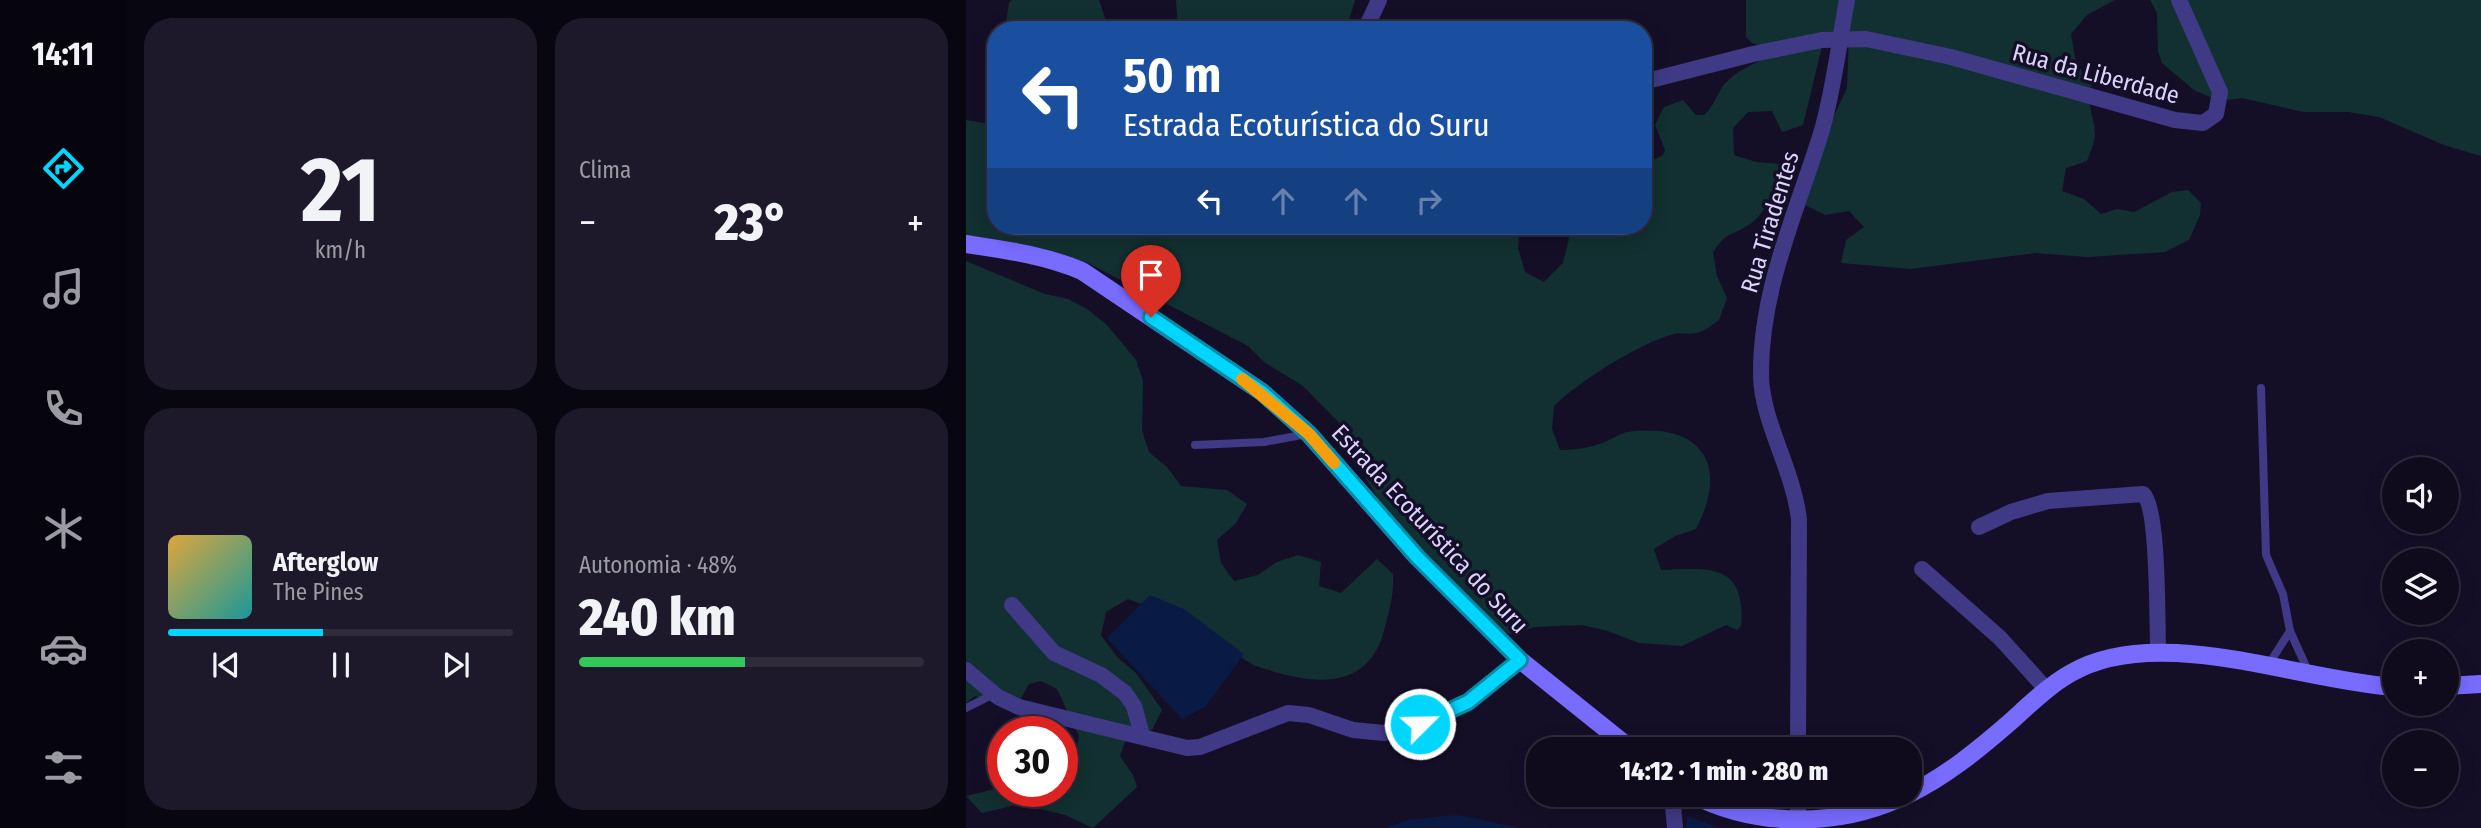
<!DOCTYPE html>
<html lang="pt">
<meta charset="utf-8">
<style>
:root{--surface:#0f0b1d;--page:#1d192a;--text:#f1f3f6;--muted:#9b9ba4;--line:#2f2b3b;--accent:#00d6ff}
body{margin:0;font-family:"Fira Sans Condensed",sans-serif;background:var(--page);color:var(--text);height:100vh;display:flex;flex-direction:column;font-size:26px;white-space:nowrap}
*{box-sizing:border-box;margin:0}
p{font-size:23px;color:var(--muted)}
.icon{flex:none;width:38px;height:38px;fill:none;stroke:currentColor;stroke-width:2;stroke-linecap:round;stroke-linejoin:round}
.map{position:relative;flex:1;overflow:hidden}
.details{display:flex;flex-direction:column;gap:18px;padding:18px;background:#080610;width:840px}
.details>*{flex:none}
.hud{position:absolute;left:21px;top:21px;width:665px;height:214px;border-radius:28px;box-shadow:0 4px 18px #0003,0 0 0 2px var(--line);background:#1a4fa0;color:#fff;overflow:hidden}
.tools{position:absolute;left:1416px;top:457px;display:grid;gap:14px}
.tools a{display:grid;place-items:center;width:77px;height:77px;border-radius:50%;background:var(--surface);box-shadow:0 4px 18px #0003,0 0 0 2px var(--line);font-size:35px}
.speed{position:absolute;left:21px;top:716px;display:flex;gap:14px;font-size:35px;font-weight:700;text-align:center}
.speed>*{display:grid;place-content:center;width:91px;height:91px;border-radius:50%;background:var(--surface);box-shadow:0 4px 18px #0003,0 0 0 2px var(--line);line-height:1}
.speed .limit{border:10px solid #d22;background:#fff;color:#111}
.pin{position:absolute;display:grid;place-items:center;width:60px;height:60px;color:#fff;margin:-72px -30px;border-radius:50% 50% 50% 0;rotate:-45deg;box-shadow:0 0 7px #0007}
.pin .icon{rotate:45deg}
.me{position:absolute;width:77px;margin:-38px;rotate:67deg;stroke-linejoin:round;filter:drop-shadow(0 0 5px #0008)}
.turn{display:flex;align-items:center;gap:24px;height:147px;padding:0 21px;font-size:32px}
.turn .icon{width:91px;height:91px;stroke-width:2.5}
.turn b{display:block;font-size:49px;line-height:60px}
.lanes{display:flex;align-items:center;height:66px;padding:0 21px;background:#0003;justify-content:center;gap:35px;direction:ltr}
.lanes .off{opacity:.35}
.big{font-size:52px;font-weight:800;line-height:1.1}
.details .card{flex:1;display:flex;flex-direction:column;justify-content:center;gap:10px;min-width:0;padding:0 24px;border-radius:28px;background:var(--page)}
.details .dial{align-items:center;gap:0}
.dial b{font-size:91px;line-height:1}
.song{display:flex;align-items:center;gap:21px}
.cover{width:84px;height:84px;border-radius:10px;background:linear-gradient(135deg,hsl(40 70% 55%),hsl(180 70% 35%))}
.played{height:7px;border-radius:4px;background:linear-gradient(90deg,var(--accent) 45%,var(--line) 45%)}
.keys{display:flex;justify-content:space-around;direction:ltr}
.heat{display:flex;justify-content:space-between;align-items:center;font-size:38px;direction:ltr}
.charge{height:10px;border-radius:5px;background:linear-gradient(90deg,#34c759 48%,var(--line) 0)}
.details .tiles{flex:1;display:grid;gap:18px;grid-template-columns:repeat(2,1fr)}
.trip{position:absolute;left:560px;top:737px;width:396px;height:70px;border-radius:28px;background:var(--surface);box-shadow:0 4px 18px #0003,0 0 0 2px var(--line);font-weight:800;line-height:70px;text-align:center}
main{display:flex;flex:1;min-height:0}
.menu{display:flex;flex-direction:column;width:126px;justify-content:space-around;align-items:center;background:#06040c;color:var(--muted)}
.menu .icon{width:49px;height:49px}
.menu .on{color:var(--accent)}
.menu b{font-size:32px;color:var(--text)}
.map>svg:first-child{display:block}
.green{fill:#123031}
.water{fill:#091b45}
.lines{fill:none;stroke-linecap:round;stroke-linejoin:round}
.service{stroke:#403986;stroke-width:8}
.minor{stroke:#403986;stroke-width:16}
.secondary{stroke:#786bff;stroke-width:18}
.route-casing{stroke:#008ba6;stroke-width:18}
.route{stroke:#00d6ff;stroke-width:12}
.slow{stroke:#f59e0b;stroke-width:12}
.labels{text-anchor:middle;stroke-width:7;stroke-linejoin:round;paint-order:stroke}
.street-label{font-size:24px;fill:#dcd4ff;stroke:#140f27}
</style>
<main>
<nav class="menu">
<b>14:11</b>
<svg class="icon on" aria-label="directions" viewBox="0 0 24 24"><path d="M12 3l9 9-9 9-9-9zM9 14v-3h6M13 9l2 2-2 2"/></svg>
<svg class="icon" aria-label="music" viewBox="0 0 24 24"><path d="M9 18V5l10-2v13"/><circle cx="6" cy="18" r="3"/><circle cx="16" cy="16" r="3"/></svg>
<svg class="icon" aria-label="phone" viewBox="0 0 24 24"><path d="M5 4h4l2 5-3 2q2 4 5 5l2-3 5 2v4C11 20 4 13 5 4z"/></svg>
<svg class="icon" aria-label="climate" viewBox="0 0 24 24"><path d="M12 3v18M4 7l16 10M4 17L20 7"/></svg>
<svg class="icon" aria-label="car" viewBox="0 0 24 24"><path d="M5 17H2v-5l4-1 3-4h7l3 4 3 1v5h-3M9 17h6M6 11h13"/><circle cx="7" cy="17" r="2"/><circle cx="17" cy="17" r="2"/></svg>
<svg class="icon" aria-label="filters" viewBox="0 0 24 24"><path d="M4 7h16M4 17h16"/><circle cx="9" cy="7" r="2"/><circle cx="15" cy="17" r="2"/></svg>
</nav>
<section class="details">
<div class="tiles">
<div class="card dial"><b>21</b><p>km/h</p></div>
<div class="card"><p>Clima</p>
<div class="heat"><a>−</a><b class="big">23°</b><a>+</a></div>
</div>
<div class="card">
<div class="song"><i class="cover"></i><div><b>Afterglow</b><p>The Pines</p></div></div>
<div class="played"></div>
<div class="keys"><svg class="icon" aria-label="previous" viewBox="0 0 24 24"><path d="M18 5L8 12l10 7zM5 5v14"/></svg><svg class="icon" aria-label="pause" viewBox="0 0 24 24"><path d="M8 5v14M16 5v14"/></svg><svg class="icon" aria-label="next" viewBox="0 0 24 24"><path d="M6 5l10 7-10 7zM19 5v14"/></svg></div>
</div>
<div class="card"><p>Autonomia · 48%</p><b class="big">240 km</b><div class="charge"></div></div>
</div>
</section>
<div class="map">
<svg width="1515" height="828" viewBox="0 0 1515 828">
<rect width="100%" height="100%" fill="#140f27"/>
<g class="green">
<path d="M46,0H133L143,30H39L43,3Z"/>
<path d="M210,0H389L380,30H212Z"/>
<path d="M780,0H1149L1121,15L1105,34L1109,57L1118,76L1129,80C1116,97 1129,116 1129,134C1129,142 1124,153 1121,161L1100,168L1096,191L1118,199L1135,214L1151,209L1168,212L1206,192L1222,190L1235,203L1234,215L1223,240L1199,252L1122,257L1069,253L945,269L875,263L880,240L898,227L883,211L859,215L839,205L860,133L881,88L883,36L859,34L837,125L816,132L806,111L782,112L767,128L768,155L790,162L813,164C809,186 802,214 781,226C761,238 762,231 747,252L751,276L761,298L753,320C746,325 738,332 730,333C723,335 715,332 708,334C673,343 614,381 588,406L586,429L594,450C609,450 622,448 636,443C645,440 653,434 661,432C735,422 764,464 730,529L709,536L688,549L695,570C744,568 780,563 775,626L771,630L760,625L716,646L673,643L642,631L616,625L569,627L545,634L522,626L413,500L400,479L386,436L337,386L298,362L282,346L120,262L44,256L0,238V120L30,125V226H554L552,248L559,272L578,282L597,263L606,226H677V165L697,155L699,150L689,125L698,107L717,100L730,115H738C747,107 748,101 754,91C765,72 788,64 806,55L804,48L786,43L780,37Z"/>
<path d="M1184,0H1515V156L1478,145L1413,117L1382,112H1337L1276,98L1253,101L1228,90L1196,63L1192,51L1191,13Z"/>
<path d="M0,261L79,294L102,299L121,309L141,325L170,360L177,381L176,431L183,452L202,468L215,486L261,490L281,504L270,523L251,540L255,563L268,581L292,575L311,562L332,555L355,562L353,586L375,593L411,559L427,574C428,594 424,608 419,627C403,695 343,684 290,666C280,662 272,654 262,649C230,631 197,611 162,599L140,612L135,635L151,657L170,673L196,710L186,730L162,734L154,756L167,775L171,787L127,828L99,815L54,804L16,813L0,796L37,787V791H96V769L110,752L113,736L91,689L75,681L63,684L53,702L35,705L9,696L0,703Z"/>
</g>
<g class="water">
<path d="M184,595L218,609L278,654L240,706L216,719L141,638Z"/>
<path d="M492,815L554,828H420L442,820Z"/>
<path d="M721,816L751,827L756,828H721Z"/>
</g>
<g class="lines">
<g class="service">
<path d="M1295,388L1300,555L1317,594L1324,631L1343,673"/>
<path d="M229,445L298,442L341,434"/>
<path d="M1303,664L1324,631"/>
<path d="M0,708L28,694"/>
</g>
<g class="minor">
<path d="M399,30L413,0"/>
<path d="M677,82L787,54L856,40L900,39L985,57L1209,120L1237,123L1250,114L1254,92L1213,0"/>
<path d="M1013,527L1045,512L1082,501L1177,494C1193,507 1191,624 1192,650"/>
<path d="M956,569L1034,638L1081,690"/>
<path d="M46,605L88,653L135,675L159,693L168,706L176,735"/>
<path d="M0,670L32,697L53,707L221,748L234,747L322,713L343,715L387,730L418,733L472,718L501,702L554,660"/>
<path d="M832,749L833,520C828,471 796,422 795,376C794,289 831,212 856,130C868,88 873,43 881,0"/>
<path d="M706,794L709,828"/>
<path d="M832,828V794"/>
</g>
<g class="secondary">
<path d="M0,244C40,250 78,255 116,271L296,392L343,434L451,557L554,660L665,749"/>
<path d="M1480,686L1515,684"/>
<path d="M725,794C791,828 875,828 943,794"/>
<path d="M943,794C979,777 1013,749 1043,723C1062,706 1082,686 1105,673C1191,623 1331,680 1428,687"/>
</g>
</g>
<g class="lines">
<defs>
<path id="route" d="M185,317L296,392L343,434L451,557L554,660L502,702L454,724"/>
</defs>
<use href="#route" class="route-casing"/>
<use href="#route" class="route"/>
<path class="slow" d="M276,379L343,434L368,463"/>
</g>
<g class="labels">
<g class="street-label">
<text transform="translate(1130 74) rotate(15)" y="8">Rua da Liberdade</text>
<text transform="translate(804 222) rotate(-73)" y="8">Rua Tiradentes</text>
<text transform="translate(464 529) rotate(47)" y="8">Estrada Ecoturística do Suru</text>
</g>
</g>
</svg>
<div class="tools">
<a><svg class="icon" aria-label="sound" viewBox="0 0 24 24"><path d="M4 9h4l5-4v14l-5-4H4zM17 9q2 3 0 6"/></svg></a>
<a><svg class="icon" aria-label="layers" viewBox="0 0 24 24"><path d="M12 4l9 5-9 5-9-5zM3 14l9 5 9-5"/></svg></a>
<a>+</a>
<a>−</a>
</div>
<div class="speed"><div class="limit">30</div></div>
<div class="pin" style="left:185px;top:317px;background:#d93025"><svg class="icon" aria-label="arrive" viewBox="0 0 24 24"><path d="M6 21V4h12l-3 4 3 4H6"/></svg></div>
<svg class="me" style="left:454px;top:724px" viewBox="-20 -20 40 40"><circle r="17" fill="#00d6ff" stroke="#fff" stroke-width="3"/><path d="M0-11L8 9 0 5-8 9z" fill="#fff"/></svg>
<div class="trip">14:12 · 1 min · 280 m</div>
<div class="hud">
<div class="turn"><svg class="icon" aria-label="left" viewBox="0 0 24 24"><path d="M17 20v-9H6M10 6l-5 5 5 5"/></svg><div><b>50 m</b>Estrada Ecoturística do Suru</div></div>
<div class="lanes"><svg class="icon" aria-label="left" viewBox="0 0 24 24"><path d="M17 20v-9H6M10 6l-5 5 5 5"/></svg><svg class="icon off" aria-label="ahead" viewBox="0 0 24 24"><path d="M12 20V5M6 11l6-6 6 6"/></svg><svg class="icon off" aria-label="ahead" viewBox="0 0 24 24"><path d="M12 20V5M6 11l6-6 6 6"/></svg><svg class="icon off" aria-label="right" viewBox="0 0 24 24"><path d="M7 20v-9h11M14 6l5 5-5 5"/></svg></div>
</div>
</div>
</main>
